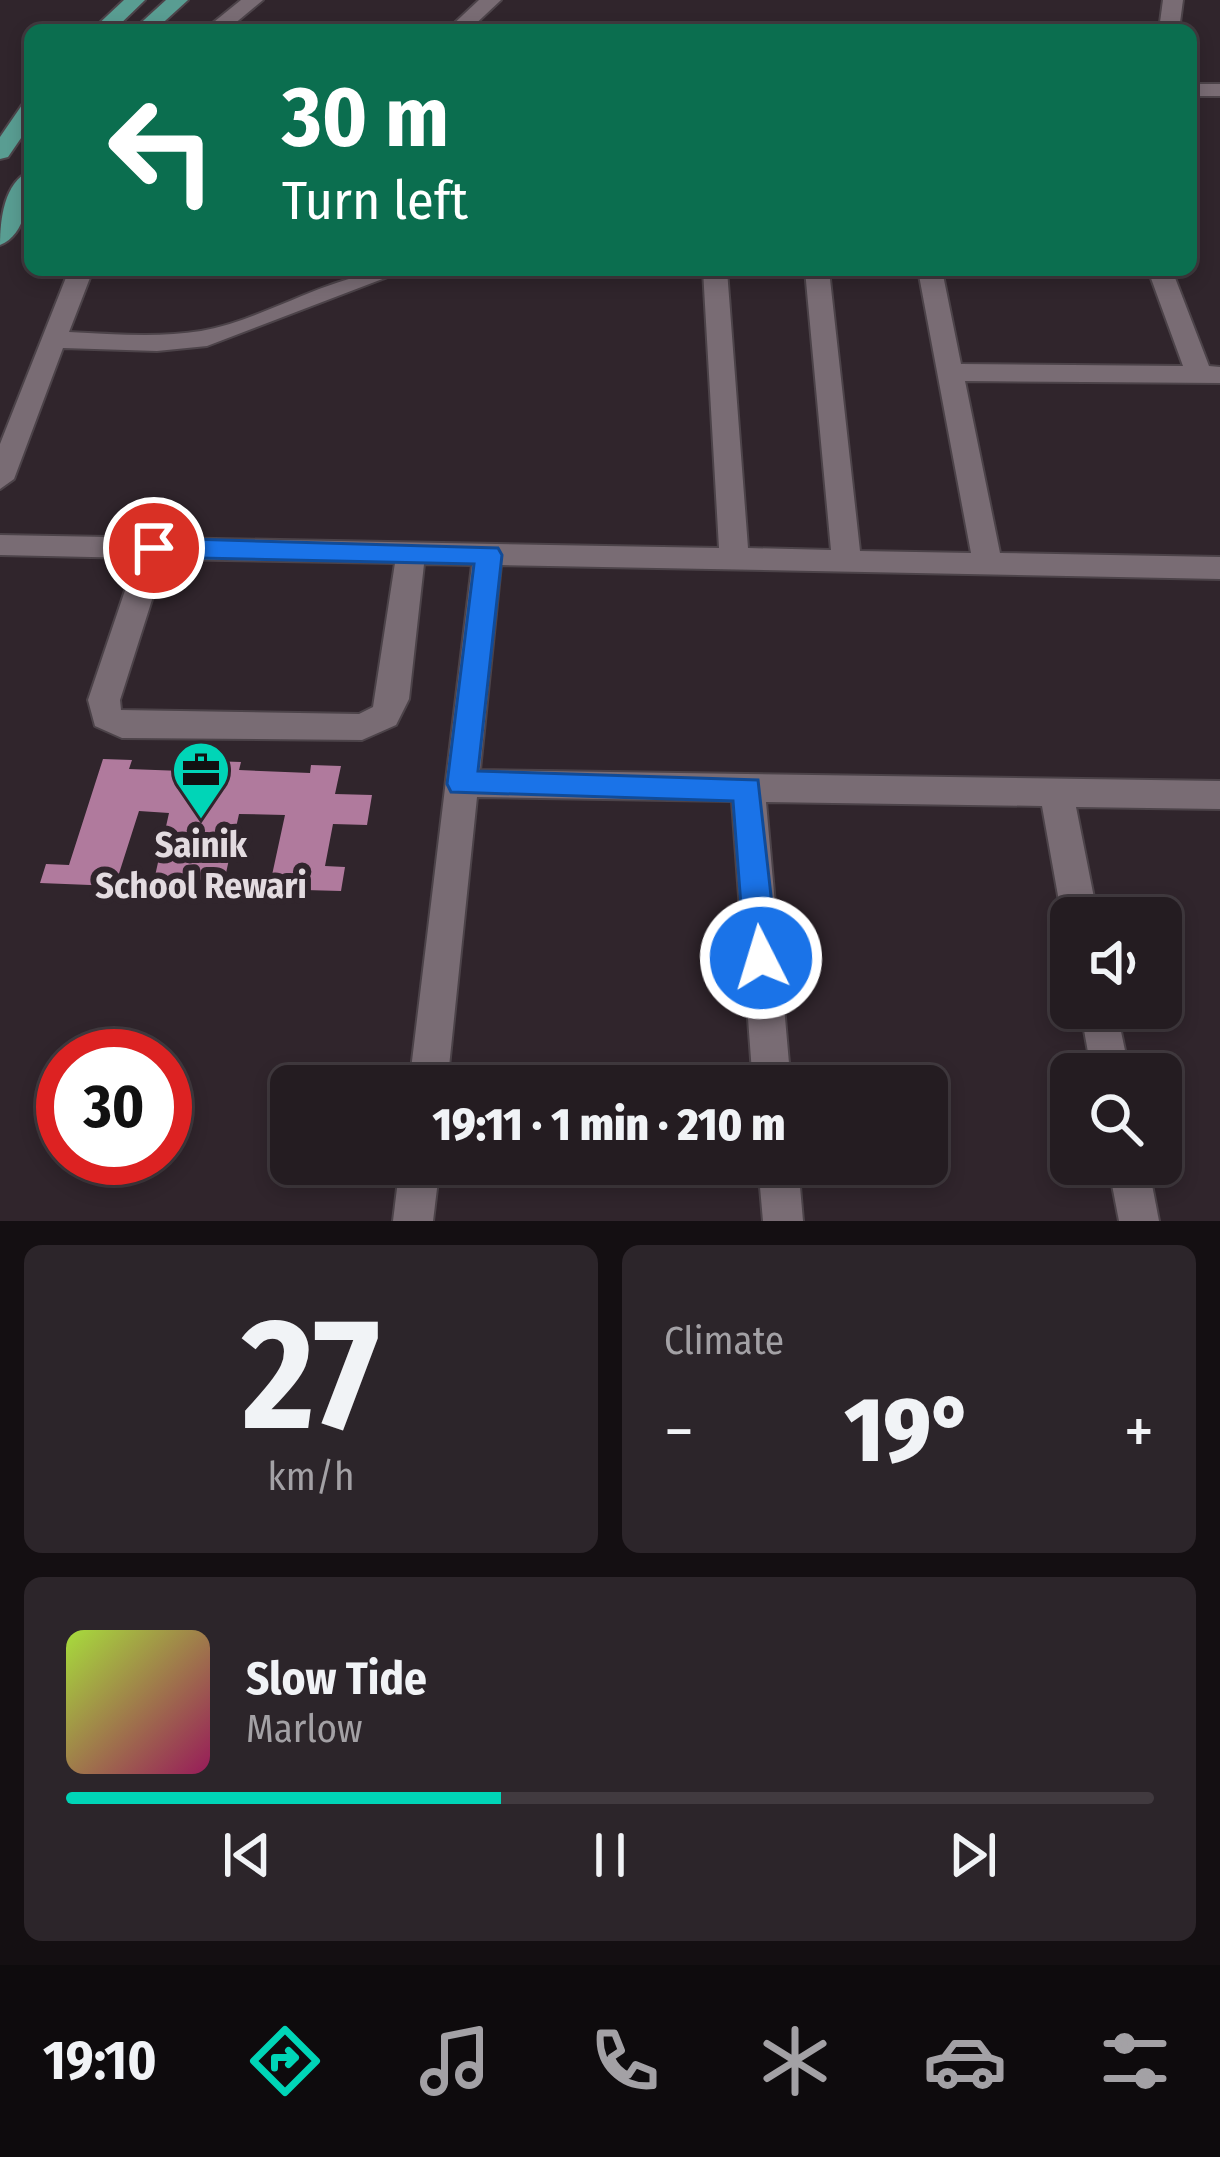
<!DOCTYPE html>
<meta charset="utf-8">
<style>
:root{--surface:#241c21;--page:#2c252a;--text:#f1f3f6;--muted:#a3a1a5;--line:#413a3f;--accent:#00d5b7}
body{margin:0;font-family:"Fira Sans Condensed",sans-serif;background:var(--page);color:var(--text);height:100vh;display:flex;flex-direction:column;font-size:45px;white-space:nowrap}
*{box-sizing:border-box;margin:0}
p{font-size:39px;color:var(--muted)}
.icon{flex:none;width:66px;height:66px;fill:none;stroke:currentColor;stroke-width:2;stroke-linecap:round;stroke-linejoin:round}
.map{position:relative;height:1221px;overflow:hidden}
.details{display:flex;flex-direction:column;gap:24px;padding:24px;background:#140f12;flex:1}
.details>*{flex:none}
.top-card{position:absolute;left:24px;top:24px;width:1173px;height:252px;border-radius:18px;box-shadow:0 6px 18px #0003,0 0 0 3px var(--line);background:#0b6e4f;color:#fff;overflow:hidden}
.buttons{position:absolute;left:1050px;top:897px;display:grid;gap:24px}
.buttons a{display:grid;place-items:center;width:132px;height:132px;border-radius:18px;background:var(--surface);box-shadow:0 6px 18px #0003,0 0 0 3px var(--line);font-size:60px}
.speed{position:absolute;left:36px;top:1029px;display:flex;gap:24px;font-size:60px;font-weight:700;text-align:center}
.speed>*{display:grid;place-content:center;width:156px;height:156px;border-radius:50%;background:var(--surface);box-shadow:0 6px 18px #0003,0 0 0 3px var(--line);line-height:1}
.speed .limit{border:18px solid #d22;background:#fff;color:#111}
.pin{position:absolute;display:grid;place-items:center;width:102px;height:102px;color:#fff;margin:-51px;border:6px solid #fff;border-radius:50%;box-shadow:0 3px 12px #0007}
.me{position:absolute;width:132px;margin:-66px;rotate:355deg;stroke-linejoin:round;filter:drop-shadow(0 0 9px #0008)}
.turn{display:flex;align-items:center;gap:42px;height:252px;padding:0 60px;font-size:54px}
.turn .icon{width:156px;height:156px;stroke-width:2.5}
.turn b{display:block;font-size:84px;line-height:102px}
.big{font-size:90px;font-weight:800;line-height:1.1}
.details .tile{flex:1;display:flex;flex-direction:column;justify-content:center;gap:18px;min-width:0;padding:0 42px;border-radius:18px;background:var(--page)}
.details .dial{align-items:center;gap:0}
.dial b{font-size:156px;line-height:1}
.song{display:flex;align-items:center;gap:36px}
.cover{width:144px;height:144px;border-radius:18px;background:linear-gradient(135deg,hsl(80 70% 55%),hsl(330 70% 35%))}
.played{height:12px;border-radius:6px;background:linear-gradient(90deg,var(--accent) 40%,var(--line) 40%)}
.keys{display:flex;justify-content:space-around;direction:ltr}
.heat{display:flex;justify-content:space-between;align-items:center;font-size:66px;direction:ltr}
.details .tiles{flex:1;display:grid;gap:24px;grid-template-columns:1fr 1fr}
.tile:last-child{grid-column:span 2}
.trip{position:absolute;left:270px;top:1065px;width:678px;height:120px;border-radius:18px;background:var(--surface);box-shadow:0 6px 18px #0003,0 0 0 3px var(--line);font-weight:800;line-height:120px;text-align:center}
.tabs{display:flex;height:192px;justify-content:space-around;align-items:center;background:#0e0b0d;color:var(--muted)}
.tabs .icon{width:84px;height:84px}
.tabs .on{color:var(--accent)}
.tabs b{font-size:54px;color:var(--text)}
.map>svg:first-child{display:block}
.building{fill:#b07a9d}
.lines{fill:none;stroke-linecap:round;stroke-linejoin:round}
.minor-casing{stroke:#4c4349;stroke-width:4}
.major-casing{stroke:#4c4349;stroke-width:4}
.minor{fill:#796c74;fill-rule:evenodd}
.major{fill:#599d92;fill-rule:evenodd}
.route{fill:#1a73e8;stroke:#114b97;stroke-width:3}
.labels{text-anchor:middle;stroke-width:12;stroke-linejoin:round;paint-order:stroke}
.poi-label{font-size:36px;font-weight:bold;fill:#e3dbe0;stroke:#30252c}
</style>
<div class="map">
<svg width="1220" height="1221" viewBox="0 0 1220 1221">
<rect width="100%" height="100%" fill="#30252c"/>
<path class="building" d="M103,759L132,760L129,769L208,772L211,761L241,762L239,770L310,773L311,765L341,766L335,794L372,795L367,825L333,824L325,866L345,867L341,891L269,889L285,815L239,814L226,873L215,881L155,876L169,813L139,811L115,886L40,883L46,864L69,865Z"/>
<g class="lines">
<defs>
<g id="minor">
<path d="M241,0H263L227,30H204Z"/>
<path d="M479,0H501L469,30H447Z"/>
<path d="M1163,0H1183L1179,30H1159Z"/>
<rect x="1191" y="84" width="29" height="12"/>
<path d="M69,270H93L69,332C113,334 158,338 201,331C272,318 333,270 406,270L207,346L157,351L63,348L14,479L0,489V444Z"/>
<path d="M703,270H727L748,548L831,550L805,270H829L860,551L971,553L918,270H942L961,364L1183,366L1148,270H1172L1209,366L1220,367V383L965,381L1000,553L1220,557V579L501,565L480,770L1220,781V809L1076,807L1098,918H1071V930L1062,918L1042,806L766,802L791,1086H753L732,801L477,797L447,1086H409L472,565L424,564L409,699L396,725L362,740L122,738L95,726L88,700L136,558L0,555V535L719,548ZM165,559L395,563L373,707L359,714L121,710L120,700Z"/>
<path d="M1080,1008H1116L1130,1074H1092Z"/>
<path d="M400,1164H440L433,1221H393Z"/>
<path d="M758,1164H798L803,1221H763Z"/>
<path d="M1108,1164H1148L1159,1221H1119Z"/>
</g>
<g id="major">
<path d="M124,0H145L114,30H92Z"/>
<path d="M166,0H188L155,30H133Z"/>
<path d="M30,104V125L8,157L0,159V137L22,105Z"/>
<path d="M30,171C30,196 26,235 0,245C0,220 4,182 30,171Z"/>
</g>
</defs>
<use href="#minor" class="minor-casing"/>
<use href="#major" class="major-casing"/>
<use href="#minor" class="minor"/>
<use href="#major" class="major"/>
</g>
<path class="route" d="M154,538L498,548L502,555L478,771L758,780L778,958L773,969L761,973L750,969L745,958L733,801L451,792L447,784L474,564L154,557L141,548Z"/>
<defs>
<symbol id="office-pin" viewBox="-11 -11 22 30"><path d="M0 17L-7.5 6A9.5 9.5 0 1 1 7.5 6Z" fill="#00d5b7" stroke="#30252c"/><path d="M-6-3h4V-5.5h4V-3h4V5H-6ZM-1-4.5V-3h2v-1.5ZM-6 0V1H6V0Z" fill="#111"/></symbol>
</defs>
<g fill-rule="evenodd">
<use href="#office-pin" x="168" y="737" width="66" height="90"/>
</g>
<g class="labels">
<g class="poi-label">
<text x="201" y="857">Sainik<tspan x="201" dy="41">School Rewari</tspan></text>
</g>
</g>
</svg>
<div class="buttons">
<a><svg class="icon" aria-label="sound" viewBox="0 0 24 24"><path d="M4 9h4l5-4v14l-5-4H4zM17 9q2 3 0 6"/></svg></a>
<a><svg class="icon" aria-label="search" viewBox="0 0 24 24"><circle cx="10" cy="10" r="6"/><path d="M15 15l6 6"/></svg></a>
</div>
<div class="speed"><div class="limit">30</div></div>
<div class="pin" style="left:154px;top:548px;background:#d93025"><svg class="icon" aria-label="arrive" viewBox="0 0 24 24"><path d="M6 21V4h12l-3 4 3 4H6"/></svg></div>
<svg class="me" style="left:761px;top:958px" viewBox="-20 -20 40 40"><circle r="17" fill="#1a73e8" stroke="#fff" stroke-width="3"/><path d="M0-11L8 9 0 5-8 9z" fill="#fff"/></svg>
<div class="trip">19:11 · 1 min · 210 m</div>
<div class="top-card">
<div class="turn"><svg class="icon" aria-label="left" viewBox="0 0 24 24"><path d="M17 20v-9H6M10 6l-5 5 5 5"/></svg><div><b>30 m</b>Turn left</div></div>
</div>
</div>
<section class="details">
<div class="tiles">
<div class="tile dial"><b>27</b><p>km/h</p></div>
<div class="tile"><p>Climate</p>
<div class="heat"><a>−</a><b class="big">19°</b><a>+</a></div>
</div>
<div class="tile">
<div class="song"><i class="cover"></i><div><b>Slow Tide</b><p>Marlow</p></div></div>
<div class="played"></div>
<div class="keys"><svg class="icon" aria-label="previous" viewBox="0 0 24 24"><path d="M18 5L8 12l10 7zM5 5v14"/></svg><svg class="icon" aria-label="pause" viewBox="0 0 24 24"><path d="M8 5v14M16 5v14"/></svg><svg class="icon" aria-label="next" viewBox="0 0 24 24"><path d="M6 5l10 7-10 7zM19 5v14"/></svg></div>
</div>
</div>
</section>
<nav class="tabs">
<b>19:10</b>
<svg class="icon on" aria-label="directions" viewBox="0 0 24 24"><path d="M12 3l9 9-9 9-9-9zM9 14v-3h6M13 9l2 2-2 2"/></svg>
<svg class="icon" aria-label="music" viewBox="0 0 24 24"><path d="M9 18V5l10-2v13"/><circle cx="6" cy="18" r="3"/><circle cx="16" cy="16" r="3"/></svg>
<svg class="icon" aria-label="phone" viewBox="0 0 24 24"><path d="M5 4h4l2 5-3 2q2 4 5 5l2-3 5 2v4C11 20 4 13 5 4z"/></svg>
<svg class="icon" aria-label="climate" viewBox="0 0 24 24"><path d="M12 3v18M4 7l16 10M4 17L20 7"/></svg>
<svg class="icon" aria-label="car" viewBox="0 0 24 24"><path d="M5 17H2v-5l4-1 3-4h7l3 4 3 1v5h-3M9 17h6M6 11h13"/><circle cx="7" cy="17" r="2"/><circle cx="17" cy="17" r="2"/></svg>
<svg class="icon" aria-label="filters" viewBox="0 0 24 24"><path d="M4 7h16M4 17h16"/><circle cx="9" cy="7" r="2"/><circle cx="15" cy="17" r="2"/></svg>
</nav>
